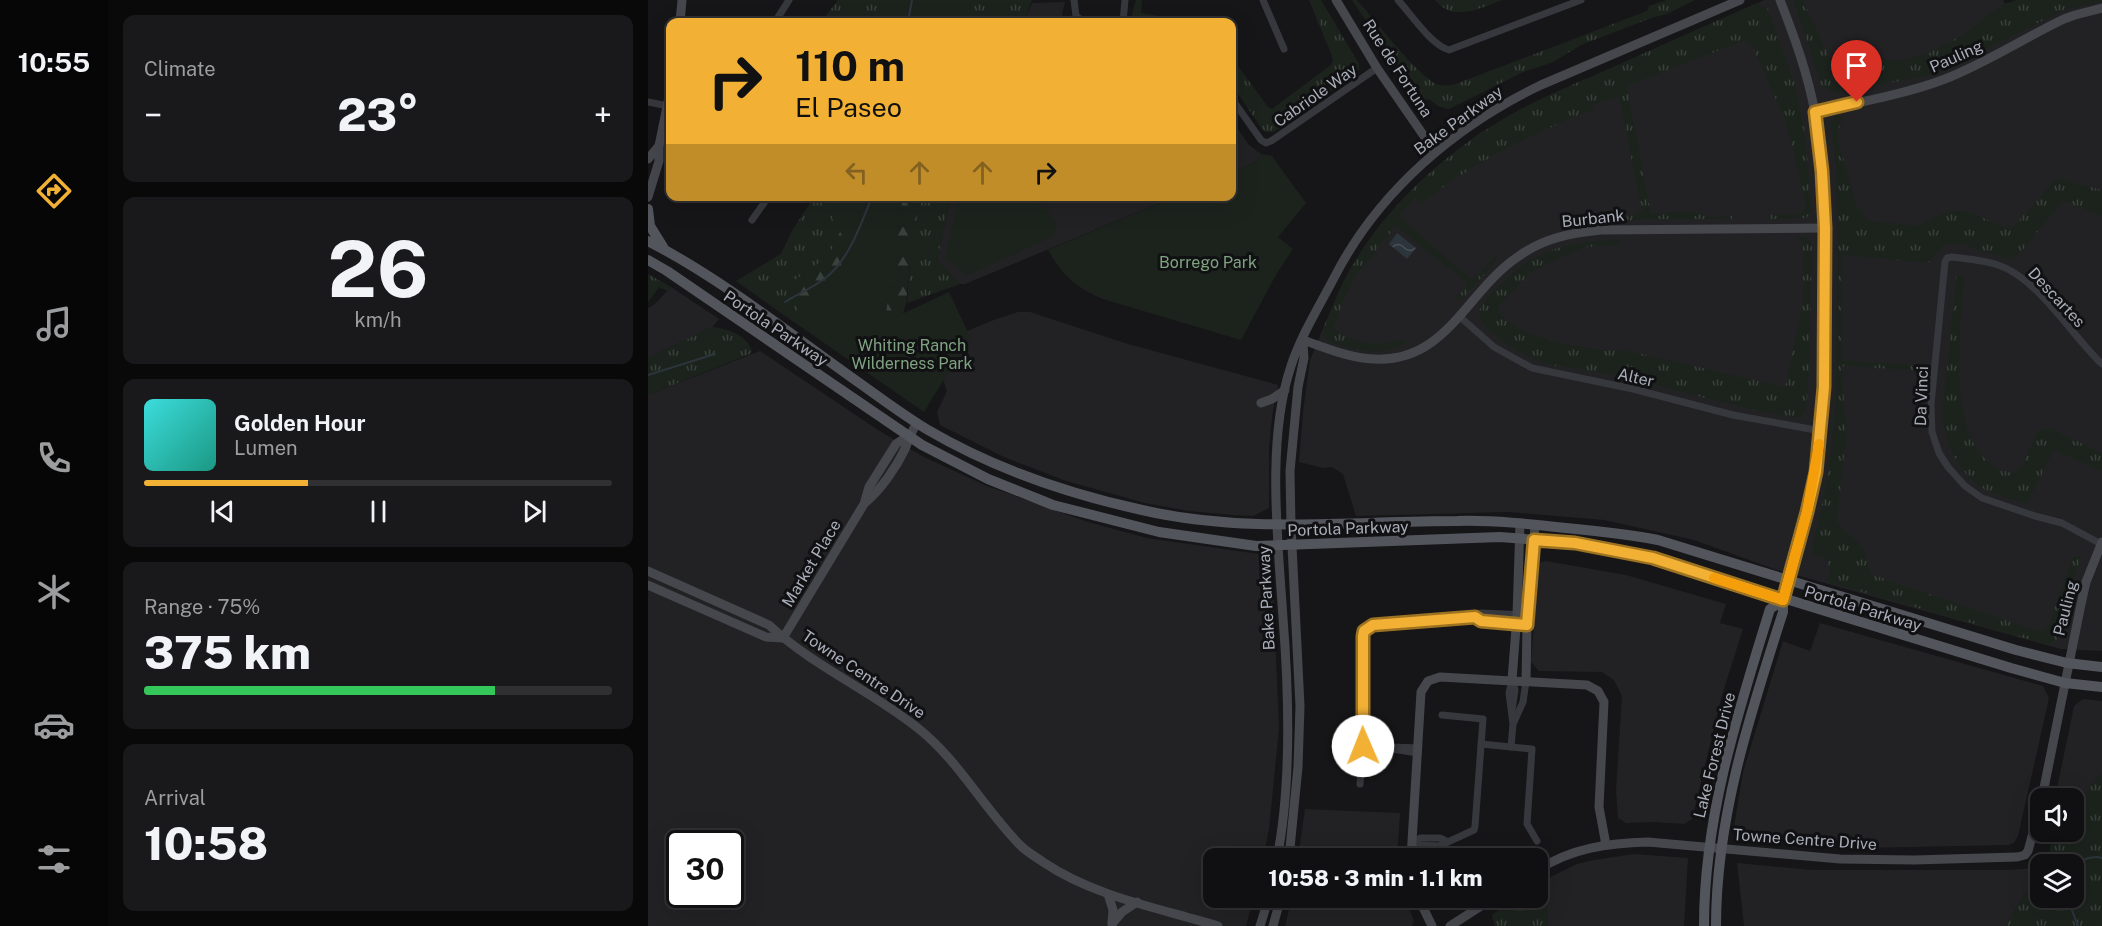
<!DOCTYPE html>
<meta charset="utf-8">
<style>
:root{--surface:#101012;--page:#19191b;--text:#f1f3f6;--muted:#9c9d9f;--line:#303032;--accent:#f2b134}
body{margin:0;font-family:"Public Sans",sans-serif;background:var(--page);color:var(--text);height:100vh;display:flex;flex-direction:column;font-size:22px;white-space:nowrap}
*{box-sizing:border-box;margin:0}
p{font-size:20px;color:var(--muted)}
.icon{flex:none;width:33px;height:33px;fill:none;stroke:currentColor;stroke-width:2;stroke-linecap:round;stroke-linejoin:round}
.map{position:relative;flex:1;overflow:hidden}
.drawer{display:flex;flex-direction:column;gap:15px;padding:15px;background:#09090a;width:540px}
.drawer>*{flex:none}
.banner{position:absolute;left:18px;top:18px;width:570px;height:183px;border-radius:12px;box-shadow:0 6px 24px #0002,0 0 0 2px var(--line);background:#f2b134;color:#111;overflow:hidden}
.controls{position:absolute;left:1382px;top:788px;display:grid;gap:12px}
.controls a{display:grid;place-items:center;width:54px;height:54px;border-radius:12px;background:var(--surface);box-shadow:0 6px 24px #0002,0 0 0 2px var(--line);font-size:30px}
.speed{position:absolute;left:18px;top:830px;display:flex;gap:12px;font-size:30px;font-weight:700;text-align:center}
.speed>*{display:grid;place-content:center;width:78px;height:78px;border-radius:50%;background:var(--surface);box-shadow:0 6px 24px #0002,0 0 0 2px var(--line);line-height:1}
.speed .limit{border:3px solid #111;border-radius:9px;background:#fff;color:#111}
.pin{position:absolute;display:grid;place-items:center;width:51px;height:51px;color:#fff;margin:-62px -26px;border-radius:50% 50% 50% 0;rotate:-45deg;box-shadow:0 0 6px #0007}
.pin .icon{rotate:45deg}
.me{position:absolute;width:66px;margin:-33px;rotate:359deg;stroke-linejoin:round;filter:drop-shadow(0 0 4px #0008)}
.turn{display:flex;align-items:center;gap:21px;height:126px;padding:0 30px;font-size:27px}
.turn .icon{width:78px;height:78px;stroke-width:2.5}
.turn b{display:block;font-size:42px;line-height:51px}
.lanes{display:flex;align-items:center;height:57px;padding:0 30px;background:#0003;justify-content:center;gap:30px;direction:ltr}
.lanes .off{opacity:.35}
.big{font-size:45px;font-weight:800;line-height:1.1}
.drawer .card{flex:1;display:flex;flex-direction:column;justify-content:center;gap:9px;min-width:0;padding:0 21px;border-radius:12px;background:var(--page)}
.drawer .dial{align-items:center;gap:0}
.dial b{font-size:78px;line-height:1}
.song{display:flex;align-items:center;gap:18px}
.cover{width:72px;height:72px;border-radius:9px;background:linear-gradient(135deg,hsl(180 70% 55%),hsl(170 70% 35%))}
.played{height:6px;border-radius:3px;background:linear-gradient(90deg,var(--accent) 35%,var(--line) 35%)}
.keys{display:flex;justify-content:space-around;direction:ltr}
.heat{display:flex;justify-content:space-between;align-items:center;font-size:33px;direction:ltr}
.charge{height:9px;border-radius:4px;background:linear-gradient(90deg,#34c759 75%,var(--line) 0)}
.trip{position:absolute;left:555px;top:848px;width:345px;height:60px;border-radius:12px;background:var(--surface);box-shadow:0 6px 24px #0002,0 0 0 2px var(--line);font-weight:800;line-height:60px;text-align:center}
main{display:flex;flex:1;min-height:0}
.dock{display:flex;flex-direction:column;width:108px;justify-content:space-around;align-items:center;background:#060607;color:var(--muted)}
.dock .icon{width:42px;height:42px}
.dock .selected{color:var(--accent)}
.dock b{font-size:27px;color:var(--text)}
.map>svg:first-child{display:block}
.built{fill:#222225;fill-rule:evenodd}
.grass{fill:url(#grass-tufts)}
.forest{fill:url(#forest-firs)}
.park{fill:#1c231d}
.water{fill:url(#water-waves)}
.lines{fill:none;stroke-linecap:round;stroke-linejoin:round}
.stream{stroke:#2c353c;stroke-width:2}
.street{stroke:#37383d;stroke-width:7}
.secondary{stroke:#45474d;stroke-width:9}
.primary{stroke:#53555c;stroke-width:10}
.route-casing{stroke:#9d7322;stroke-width:15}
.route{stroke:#f2b134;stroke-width:10}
.slow{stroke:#f59e0b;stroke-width:10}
.labels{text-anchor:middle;stroke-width:6;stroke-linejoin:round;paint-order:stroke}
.street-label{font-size:16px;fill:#a8adb8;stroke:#111113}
.park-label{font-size:16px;fill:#7fa381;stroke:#111113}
</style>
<main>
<nav class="dock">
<b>10:55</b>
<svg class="icon selected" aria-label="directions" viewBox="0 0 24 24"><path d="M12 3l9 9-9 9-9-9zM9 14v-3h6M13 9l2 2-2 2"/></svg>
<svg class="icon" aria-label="music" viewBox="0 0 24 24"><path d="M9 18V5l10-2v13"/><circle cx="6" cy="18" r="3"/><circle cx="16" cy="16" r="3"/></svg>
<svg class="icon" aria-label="phone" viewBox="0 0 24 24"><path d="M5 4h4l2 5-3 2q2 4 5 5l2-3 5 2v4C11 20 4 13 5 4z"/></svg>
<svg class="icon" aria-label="climate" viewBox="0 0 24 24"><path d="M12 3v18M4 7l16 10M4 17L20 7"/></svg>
<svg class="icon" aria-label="car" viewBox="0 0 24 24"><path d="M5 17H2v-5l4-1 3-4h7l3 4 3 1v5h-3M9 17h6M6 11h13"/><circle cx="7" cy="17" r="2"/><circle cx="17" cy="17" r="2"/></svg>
<svg class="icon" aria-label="filters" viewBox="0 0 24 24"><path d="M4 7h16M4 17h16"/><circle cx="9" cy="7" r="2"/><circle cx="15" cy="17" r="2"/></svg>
</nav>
<section class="drawer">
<div class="card"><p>Climate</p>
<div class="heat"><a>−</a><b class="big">23°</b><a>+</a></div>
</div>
<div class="card dial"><b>26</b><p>km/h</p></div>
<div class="card">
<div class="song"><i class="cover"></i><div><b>Golden Hour</b><p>Lumen</p></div></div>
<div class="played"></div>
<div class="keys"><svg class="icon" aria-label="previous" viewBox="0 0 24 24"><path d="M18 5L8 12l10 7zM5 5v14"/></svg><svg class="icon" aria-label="pause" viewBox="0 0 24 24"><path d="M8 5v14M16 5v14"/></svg><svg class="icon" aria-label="next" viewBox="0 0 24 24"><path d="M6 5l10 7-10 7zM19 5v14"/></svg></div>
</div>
<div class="card"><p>Range · 75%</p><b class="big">375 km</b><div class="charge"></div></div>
<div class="card"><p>Arrival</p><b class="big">10:58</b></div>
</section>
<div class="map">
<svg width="1454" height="926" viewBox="0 0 1454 926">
<defs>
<pattern id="grass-tufts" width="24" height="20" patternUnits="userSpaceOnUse" patternTransform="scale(1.5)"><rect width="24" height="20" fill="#1c231d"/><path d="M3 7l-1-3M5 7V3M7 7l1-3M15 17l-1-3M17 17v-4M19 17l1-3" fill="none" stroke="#3a403c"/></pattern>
<pattern id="forest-firs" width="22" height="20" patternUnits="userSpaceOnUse" patternTransform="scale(1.5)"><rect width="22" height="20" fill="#1c231d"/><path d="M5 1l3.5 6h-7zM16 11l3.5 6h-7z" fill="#3a403c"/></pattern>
<pattern id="water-waves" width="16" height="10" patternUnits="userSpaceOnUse" patternTransform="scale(1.5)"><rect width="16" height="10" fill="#2c353c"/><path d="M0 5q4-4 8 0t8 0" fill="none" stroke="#485056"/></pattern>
</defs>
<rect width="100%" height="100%" fill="#161618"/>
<g class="built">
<path d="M1116,0H1355L1372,32L1420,8L1454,2V651L1413,649L1126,569L1046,540L956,520L860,512L708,516L695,474L684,467L675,468L651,462L655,412L662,360L674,331L700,273L736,221L754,200L785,170L808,151L832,133L873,109Z"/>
<path d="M417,2L414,14L417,22H376L384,3Z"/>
<path d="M584,121L601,145L613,154L610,161L584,172Z"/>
<path d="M303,197H526L317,284H312L289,260Z"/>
<path d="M23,287L71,319L64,327L0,358V308L7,304Z"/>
<path d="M370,312H382L480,344L630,385L624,417L621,449V508L605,516L585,515L541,511L497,503L418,481L356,457L292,425L289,412L299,391L291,367L312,334L343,321Z"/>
<path d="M112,351L230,430L274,456L339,486L440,522L499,538L611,554L624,563L631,728L621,829L615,858H566V897H606L598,926H0V395ZM32,843H82V894H32Z"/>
<path d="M898,561L978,575L1078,604L1072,623L1095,629L1074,695L1044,819L1036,824L1007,822L978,823L970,818L968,790L974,696L966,680L954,672L891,671L883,662L891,563Z"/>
<path d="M1172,623L1395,686L1401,698L1370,836L1366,843L1360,845L1211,848L1097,840L1086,827L1095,772L1135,641L1162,651Z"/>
<path d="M1435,699L1454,701V775L1446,781L1425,814V798H1407L1426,706Z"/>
<path d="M657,809L752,813L749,858H650Z"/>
<path d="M986,854L1040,858L1036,926H900L896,880L929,864L946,860Z"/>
<path d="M1089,863L1165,870H1359L1392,868L1358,926H1096Z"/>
<path d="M644,897H756L766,921L764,926H637Z"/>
</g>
<g class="grass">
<path d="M190,0H384L376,22H173Z"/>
<path d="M488,0H494L493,13L516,17L533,22H489L484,15Z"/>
<path d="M661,0H673L711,64V70L625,132H618L614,129L584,85V58L620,107L624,109L683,65L685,62L684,56Z"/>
<path d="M704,0H709C724,17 773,80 791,85C795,86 800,85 805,85L999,11L1001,6L1019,0H1047L1019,14L1003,18L933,45L905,62L875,72L801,109L790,106L781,99L772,101Z"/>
<path d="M787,0H854C831,9 805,22 787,0Z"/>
<path d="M1145,0H1155L1181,57L1191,67L1231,60L1249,61L1281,53L1316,34L1353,5L1369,0H1454V2L1420,8L1292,72L1274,77L1186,93L1173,85Z"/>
<path d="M1109,3L1120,9L1147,84L1157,133L1164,212L1158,218L1121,219V215L1153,213L1158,208L1143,140L1135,115L1102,42L1095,41L979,86L1003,214L1047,211C1057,220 1073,216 1085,215L1084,219H996L976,222L972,220V217L983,216L994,211L971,97L946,104L947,109C883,134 827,161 773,204L767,199L751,216L823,279L828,277L849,254L848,261L814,300H807L820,284L748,226L729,249L730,251L708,274L693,307L686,328C690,334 695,335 702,338C723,346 734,344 755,339L759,343C750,347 740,351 730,352C719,352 686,347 678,339C675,337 675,334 674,331C683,311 690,291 700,273C739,203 803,147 873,109C905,92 939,79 972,64C1017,44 1063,23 1109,3Z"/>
<path d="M1188,114L1196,118C1185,132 1193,151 1198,167C1202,181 1207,215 1223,220C1230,222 1239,222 1246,223C1255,224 1266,227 1274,224C1289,216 1299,209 1317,211L1363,229L1409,178L1454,190V216L1415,201L1371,254L1363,260L1309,243L1295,246L1280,263L1193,255V360L1278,366L1277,371L1195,366L1194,371L1198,436L1189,521C1194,531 1203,534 1210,542C1218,550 1219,563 1223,574L1389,631L1398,629L1401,624L1425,557H1433L1411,638L1400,645L1179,582L1182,570L1179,559L1163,553L1176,496L1188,405L1189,255L1188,168L1182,124Z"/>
<path d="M166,197H208L181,257L144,282L153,327L88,281L133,254L144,231Z"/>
<path d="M272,197H303L289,260L312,284L259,303L262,263Z"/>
<path d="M1147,236L1158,237L1164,243L1161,375L1158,412L1150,418C1098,411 1050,395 999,383C977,377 955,373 932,369C917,367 902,366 888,360C874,354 834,332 831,316C829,304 849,288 857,280C888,247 931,241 974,239L969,245L936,247L899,264L882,273L851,306L850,312C856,317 862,323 868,327C887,339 954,354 976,350L1137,387L1155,302V244Z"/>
<path d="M0,274L23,287L20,291L11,287L0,302Z"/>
<path d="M1308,276H1316C1314,329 1292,460 1365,473L1373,468L1389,432L1401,428L1454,453V471L1406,450L1379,504C1367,501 1354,497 1342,492C1313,478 1297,446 1294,414Z"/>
<path d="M64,327C81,329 96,334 104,350L102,354L0,395V358Z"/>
<path d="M1454,775V926H1358L1392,868V897H1425V864H1394L1402,850L1404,831H1425V814L1446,781Z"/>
<path d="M896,880L900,926H847L844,915L870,897H890V884Z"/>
</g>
<path class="forest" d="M208,197H272L262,263L258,303L251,327H153L144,282L181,256Z"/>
<g class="park">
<path d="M244,0H323L313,20L315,22H231Z"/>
<path d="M613,154L624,156L658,203L630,237L645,249L629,273L593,340L455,299C427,287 415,276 400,250L526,197L584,196V172L610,161Z"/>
<path d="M193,197H255L237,320L239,321L301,292L322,337L276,412L143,320L190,275L205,229L184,219Z"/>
<path d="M311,197H383L399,210L409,225L404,237L320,275L297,259Z"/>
</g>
<path class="water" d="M749,233L768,248L759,259L741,244Z"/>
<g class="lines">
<g class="stream">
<path d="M260,22L264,0"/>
<path d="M137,302C151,293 169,286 181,275C203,255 213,223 224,197L266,199"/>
<path d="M0,375L67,354"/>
<path d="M1425,867C1430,860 1446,855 1454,858"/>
<path d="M1419,897L1430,926"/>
</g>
<g class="street">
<path d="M426,0L428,16L435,21L442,22"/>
<path d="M615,0L636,49"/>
<path d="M750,0C763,14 783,45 801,50L933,0"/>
<path d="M127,22L141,0"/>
<path d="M475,22L477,0"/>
<path d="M584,99L613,140L618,143L623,141L729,68"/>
<path d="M0,102L20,106"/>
<path d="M104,220L121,196"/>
<path d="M811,316L846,347L884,368L985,389L1085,415L1173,431"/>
<path d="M1453,544L1414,523L1387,516L1334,498L1317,486L1300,467L1291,453L1284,432L1283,404L1297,262L1299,258L1304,257C1319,259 1336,260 1350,265C1390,278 1423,335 1454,364"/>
<path d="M827,617L833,621L879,625"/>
<path d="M864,680L867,690L864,710"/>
<path d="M866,722L875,702L878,681"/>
<path d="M833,744L884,749L879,824L889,841"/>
<path d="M715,746L770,748"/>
<path d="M863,747L865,724L861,693L864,680"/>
<path d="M744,749L770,753"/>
<path d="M712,784L715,746V636L721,626L827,617L833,613L880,615"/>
<path d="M764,841H768L772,838H792L798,841"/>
<path d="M768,841L771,845L791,846L826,830L827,826L835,719L794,715"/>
</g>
<g class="secondary">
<path d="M688,0L729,68L787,152"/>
<path d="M1132,0C1146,36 1160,74 1167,113C1178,176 1177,239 1176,303C1175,359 1177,415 1168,471C1162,508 1150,544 1139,581"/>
<path d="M32,22L34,0"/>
<path d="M1167,112C1210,102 1255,95 1297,79C1338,63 1376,38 1416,19L1427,15L1454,8"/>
<path d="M0,159L11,146"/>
<path d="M0,197L11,161V146L22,92"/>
<path d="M655,340C678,348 701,358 726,359C799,363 819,290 871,256C896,238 923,233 953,230L1177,228"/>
<path d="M613,403L624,399L637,390"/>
<path d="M218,502C233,489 248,468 257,449C261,439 263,432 269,423"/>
<path d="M0,571L121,625C166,667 224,691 271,729C312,762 336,809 373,846C379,852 388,857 395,862C447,897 511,908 570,926"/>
<path d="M0,585L118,637L135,638"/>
<path d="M135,638L216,504L221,487L248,444L260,436"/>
<path d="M864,680L869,615L872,523"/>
<path d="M878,681L879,625L887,525"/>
<path d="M1394,798L1433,604L1438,582L1454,542"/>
<path d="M629,858C644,783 641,694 635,618C630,541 618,440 643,366C653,335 672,305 687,276C731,191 807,126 893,85L1092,0"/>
<path d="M641,858L650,767L652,706L643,526L642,471L650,387L656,358L655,343"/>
<path d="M763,858L773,692L780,681L792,677L939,685L950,691L956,702L951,807L958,845"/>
<path d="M890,870C923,848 961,843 1000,842L1192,859L1266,860L1369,857L1377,855L1380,851L1392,808"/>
<path d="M460,894L465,910L464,923"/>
<path d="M770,897L784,926"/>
<path d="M464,924L474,912L489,902"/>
<path d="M612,926L621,897"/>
<path d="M625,926L633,897"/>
<path d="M802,926L847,897"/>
</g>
<g class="primary">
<path d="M0,209L2,226L15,247"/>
<path d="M0,241C76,280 147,338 217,387C238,402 258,417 280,430C345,468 421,494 494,510C598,534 704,521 809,521C846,520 882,524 918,528C949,531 980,534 1010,540L1368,650L1419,663L1454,667"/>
<path d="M0,260L19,271L274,445L340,479L405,505L511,532L608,546L852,537L927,543L1005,558L1363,668L1417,683L1454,687"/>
<path d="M1056,926C1056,816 1090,712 1122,609L1135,600"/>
<path d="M1068,926C1068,818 1102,714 1135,612V600L1139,581"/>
</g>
</g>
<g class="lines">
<defs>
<path id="route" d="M715,746V636L716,631L725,625L827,617L833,621L879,625L886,540L927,543L1005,558L1135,600L1159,512L1168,472L1176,387L1177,228L1174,171L1167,112L1209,102"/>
</defs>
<use href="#route" class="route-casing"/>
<use href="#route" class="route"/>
<path class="slow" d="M1066,578L1135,600L1159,512L1171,444"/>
</g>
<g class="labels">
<g class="street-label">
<text transform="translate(1308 56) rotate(-24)" y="6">Pauling</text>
<text transform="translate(750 68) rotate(57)" y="6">Rue de Fortuna</text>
<text transform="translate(667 95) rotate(-35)" y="6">Cabriole Way</text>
<text transform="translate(810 120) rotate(-36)" y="6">Bake Parkway</text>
<text transform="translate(945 218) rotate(-6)" y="6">Burbank</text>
<text transform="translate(1409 297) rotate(47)" y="6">Descartes</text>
<text transform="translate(128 328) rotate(34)" y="6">Portola Parkway</text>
<text transform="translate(988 377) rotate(13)" y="6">Alter</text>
<text transform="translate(1273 396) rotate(-88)" y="6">Da Vinci</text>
<text transform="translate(700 528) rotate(-2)" y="6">Portola Parkway</text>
<text transform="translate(163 563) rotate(-59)" y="6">Market Place</text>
<text transform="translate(618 598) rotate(-93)" y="6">Bake Parkway</text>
<text transform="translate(1215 608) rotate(17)" y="6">Portola Parkway</text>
<text transform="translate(1417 608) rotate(-76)" y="6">Pauling</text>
<text transform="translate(216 674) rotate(34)" y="6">Towne Centre Drive</text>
<text transform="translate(1066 755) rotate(-76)" y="6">Lake Forest Drive</text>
<text transform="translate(1157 839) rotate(4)" y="6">Towne Centre Drive</text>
</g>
<g class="park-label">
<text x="560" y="268">Borrego Park</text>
<text x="264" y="351">Whiting Ranch<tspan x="264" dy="18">Wilderness Park</tspan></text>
</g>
</g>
</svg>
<div class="controls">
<a><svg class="icon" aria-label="sound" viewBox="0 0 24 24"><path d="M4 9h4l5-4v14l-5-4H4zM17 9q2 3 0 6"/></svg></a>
<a><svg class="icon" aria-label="layers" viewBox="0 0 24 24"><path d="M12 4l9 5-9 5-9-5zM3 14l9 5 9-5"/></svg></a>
</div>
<div class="speed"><div class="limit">30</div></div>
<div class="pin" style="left:1209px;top:102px;background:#d93025"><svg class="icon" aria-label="arrive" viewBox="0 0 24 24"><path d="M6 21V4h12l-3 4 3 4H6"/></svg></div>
<svg class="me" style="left:715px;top:746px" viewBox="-20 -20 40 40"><circle r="19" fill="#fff"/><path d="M0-13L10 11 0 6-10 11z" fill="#f2b134"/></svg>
<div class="trip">10:58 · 3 min · 1.1 km</div>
<div class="banner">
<div class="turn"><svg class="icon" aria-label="right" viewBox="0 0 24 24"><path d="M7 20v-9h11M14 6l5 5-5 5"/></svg><div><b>110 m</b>El Paseo</div></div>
<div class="lanes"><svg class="icon off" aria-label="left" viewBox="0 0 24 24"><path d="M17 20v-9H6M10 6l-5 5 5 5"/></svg><svg class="icon off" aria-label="ahead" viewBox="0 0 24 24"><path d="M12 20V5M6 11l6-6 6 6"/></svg><svg class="icon off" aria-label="ahead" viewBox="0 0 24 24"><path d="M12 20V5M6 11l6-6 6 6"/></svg><svg class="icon" aria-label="right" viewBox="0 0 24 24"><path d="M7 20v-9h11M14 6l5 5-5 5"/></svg></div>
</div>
</div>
</main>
